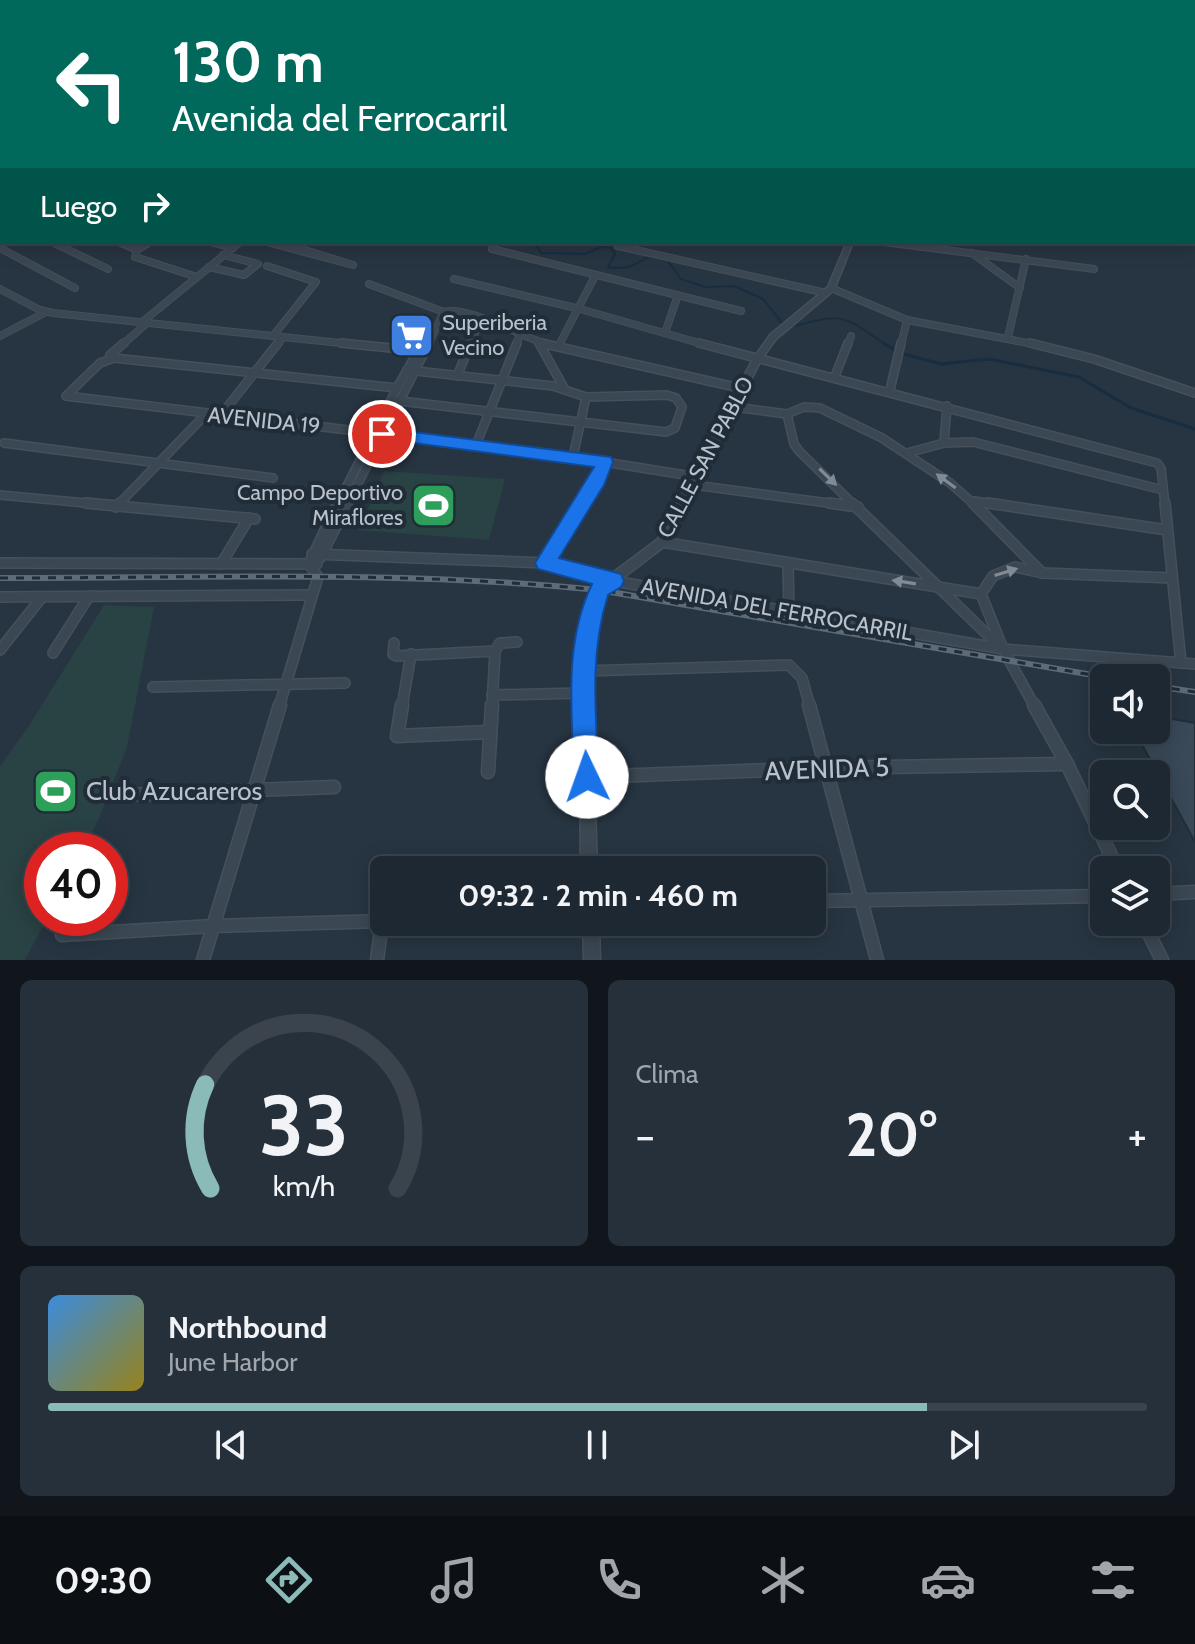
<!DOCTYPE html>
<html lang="es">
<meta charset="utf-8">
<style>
:root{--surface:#1d2832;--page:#25303a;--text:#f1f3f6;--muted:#a0a6ac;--line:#3b444d;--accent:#8bbbb9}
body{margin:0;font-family:Cabin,sans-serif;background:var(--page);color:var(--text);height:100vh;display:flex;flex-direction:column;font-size:30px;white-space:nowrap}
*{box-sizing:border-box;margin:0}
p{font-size:26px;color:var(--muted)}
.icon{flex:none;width:44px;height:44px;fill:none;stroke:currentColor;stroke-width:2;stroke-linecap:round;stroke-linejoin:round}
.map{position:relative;height:960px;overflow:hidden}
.panel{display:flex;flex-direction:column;gap:20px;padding:20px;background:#10161c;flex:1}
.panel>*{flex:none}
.banner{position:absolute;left:0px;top:0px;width:1196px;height:244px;box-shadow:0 4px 20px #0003,0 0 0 2px var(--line);background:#00695c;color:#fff;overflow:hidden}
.tools{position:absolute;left:1090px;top:664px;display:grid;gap:16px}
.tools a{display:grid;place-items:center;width:80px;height:80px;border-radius:12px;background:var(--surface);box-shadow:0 4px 20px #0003,0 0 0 2px var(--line);font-size:40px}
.speed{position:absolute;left:24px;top:832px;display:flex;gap:16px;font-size:40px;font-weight:700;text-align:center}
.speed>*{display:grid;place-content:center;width:104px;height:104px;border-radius:50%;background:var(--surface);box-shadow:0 4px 20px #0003,0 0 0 2px var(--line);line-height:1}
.speed .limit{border:12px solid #d22;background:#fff;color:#111}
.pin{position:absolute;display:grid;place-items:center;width:68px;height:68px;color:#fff;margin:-34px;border:4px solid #fff;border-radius:50%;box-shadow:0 2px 8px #0007}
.me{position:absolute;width:88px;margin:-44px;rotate:357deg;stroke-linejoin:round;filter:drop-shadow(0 0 6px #0008)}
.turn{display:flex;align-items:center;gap:28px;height:168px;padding:0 40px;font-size:36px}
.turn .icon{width:104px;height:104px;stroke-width:2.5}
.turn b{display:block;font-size:56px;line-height:68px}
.then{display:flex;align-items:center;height:76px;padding:0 40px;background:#0003;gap:16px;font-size:30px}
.big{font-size:60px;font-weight:800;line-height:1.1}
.panel .tile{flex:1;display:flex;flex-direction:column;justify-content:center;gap:12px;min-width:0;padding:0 28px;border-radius:12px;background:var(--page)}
.panel .dial{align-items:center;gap:0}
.dial svg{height:208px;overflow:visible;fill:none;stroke:var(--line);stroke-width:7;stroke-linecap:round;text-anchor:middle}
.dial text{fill:var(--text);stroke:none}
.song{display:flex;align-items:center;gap:24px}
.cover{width:96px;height:96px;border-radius:12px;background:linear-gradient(135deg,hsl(210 70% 55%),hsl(50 70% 35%))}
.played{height:8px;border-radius:4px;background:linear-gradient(90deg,var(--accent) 80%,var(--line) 80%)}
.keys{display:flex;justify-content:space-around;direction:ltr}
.heat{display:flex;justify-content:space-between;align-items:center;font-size:44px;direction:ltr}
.panel .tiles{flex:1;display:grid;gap:20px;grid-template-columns:1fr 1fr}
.tile:last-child{grid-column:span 2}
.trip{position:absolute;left:370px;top:856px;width:456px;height:80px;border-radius:12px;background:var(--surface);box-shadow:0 4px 20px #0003,0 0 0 2px var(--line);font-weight:800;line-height:80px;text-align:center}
.tabs{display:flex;height:128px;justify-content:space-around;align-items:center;background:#0c1014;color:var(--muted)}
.tabs .icon{width:56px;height:56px}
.tabs .selected{color:var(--accent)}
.tabs b{font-size:36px;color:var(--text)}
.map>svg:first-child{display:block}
.green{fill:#294243}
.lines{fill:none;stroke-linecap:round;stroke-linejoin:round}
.stream-far1{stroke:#192d41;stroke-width:2}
.stream{stroke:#192d41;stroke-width:3}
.building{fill:#394958;stroke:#222e39;stroke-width:2}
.minor-far3-casing{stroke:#45505b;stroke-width:8}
.minor-far2-casing{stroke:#45505b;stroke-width:10}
.minor-far1-casing{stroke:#45505b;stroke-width:12}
.minor-casing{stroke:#45505b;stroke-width:15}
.tertiary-casing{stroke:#45505b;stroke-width:3}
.motorway-casing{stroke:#46525c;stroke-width:3}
.minor-far3{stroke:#3b4752;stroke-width:6}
.minor-far2{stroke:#3b4752;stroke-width:7}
.minor-far1{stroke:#3b4752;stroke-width:9}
.minor{stroke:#3b4752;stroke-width:12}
.tertiary{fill:#3b4752;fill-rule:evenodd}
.motorway{fill:#786958;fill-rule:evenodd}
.rail-casing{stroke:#5d6b79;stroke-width:6}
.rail{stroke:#202c37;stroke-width:3;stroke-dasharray:8;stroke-linecap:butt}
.oneway{fill:#808b95}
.route{fill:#1a73e8;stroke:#114b97;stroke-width:2}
.labels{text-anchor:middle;stroke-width:8;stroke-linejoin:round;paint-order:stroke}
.poi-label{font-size:22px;fill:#b8c2cc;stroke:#202c37;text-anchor:start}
.street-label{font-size:22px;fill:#b8c2cc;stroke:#202c37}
.near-street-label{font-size:26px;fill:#b8c2cc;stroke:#202c37}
.near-poi-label{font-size:26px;fill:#b8c2cc;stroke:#202c37;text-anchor:start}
</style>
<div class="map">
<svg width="1195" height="960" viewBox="0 0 1195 960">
<rect width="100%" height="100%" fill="#273542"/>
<g class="green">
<path d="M384,471L505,479L489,540L359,530Z"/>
<path d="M104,605L154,607L127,747L100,816L83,850H42V918H47L25,960H0V766L27,729Z"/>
</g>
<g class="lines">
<g class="stream-far1">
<path d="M534,242L541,253L585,254L601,247L611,248L615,254L608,267C625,270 635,266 649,256L668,261L681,279L705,287L734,286L763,299L783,324"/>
<path d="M796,326C847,311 844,318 887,345"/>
</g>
<path class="stream" d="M883,343L900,353L941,364L989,359L1079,377L1131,408L1195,429"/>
</g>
<path class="building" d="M1156,716L1195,723V842L1134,730H1156Z"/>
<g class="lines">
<defs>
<g id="minor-far3">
<path d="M52,242L108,269"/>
<path d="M119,242L137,250"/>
<path d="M210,242L233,248"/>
<path d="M267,242L353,265L279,242"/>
<path d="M604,242H612"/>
<path d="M884,242L1094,269"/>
<path d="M618,246L826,293"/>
<path d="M0,248L75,288"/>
<path d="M492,249L741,311"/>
<path d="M137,250L135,257L197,277"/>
<path d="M137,250L150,242"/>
<path d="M972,253L1020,288"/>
<path d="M267,266L316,282L273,336"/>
<path d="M209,267L244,275L258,264L223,255"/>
<path d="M454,279L580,309L706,345"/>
<path d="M369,284L444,312C469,305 522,338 550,345"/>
<path d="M831,288L907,320L1038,345"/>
<path d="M0,289L40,310L53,313L360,345"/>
<path d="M141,323L240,242"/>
<path d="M665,333L678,295"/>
<path d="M0,336L46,312"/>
<path d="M1008,337L1026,259"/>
<path d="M539,342L540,345"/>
<path d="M122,345L147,323"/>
<path d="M277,345L283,337"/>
<path d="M424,345L429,340"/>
<path d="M428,345L444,312"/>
<path d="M470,345L481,319"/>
<path d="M516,345L519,337"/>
<path d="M559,345L595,276"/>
<path d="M848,345L851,336"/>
<path d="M901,345L907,320"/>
</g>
<g id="minor-far2">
<path d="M341,343L421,351"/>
<path d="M539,343L564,388"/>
<path d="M541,343L744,389"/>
<path d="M699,343L1157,463L1161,468L1165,505"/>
<path d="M1030,343L1094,359L1195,393"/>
<path d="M110,355L124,343"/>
<path d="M457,376L471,343"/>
<path d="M835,376L848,343"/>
<path d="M397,388L114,358L100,363L66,396L573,457L698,477"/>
<path d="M890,390L901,343"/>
<path d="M391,400L666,432L675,428L682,407L676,398L667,395L586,397L553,386L407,370"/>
<path d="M734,407L787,414L804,407L820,408L882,438L950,483L975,505"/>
<path d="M787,414L794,444L799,451L854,505"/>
<path d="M221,415L278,343"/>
<path d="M4,443L273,478"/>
<path d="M944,443L947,406"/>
<path d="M476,445L517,343"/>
<path d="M907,453L944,443L973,442L1163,490"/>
<path d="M573,457L586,397"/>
<path d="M694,485L843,505"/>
<path d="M0,495L107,505"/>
<path d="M974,501L1001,505"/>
<path d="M118,505L206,414"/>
<path d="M337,505L397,388L418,351L426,343"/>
<path d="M347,505L429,343"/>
<path d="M582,505L604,462"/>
</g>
<g id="minor-far1">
<path d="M86,503L255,519"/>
<path d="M829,503L858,507"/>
<path d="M852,503L999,646"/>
<path d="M973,503L1042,573"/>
<path d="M988,503L1167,530"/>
<path d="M1165,503L1181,663"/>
<path d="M116,507L120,503"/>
<path d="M662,542L981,594"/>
<path d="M312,554L546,563L614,581L1003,649L1195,664"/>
<path d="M320,558L348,503"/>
<path d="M0,563L317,564"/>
<path d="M546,563L583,503"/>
<path d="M221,564L249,518"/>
<path d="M788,564L789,611"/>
<path d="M0,597L312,595"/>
<path d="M394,643L393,654L396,656L495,651"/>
<path d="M0,650L42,597"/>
<path d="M53,653L89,596"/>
<path d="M582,671L789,665L802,678L810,707"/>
<path d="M153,687L345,683"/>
<path d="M492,695L583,693"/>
<path d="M279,707L318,577L309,564L338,503"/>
<path d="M402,707L411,654"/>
<path d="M492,707L495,651L500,643L517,642"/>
<path d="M1035,707L1003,649L981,594L993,576L1015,567L1043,573L1171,578"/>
</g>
<g id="minor">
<path d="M402,705L397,736L490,732"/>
<path d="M809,705L877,960"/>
<path d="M1034,705L1067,764L1118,870"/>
<path d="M488,772L492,705"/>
<path d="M587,777L826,768L1067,764"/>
<path d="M124,795L334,787"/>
<path d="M1156,894L1195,892"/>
<path d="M812,901L1104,896"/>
<path d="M1143,922L1162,960"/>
<path d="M62,935L213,926L384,921"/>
<path d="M203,960L280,705"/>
<path d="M377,960L382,922"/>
</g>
<g id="tertiary">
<rect x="1194" y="192" width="1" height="4"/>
<path d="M847,242H853L834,290L776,339L761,360L666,545L603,593L596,610L591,631L588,676L594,778L597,870H581L580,778L575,676L579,631L585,610L595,586L658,539L753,359L770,335L828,287Z"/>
<path d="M583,922H599L600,960H584Z"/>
</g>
<rect id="motorway" x="1194" y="203" width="1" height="6"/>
</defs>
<use href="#minor-far3" class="minor-far3-casing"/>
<use href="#minor-far2" class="minor-far2-casing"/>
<use href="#minor-far1" class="minor-far1-casing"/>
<use href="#minor" class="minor-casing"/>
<use href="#tertiary" class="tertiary-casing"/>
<use href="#motorway" class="motorway-casing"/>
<use href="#minor-far3" class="minor-far3"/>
<use href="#minor-far2" class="minor-far2"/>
<use href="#minor-far1" class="minor-far1"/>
<use href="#minor" class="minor"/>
<use href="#tertiary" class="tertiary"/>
<use href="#motorway" class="motorway"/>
<defs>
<g id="rail">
<path d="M0,578C200,578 400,570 599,590L1110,678"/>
<path d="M1156,686L1195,692"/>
</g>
</defs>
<use href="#rail" class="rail-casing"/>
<use href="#rail" class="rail"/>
</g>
<defs><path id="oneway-solid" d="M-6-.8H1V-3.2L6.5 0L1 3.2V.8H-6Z" transform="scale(2)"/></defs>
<g class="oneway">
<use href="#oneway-solid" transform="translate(828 477) rotate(44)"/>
<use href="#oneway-solid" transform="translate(946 481) rotate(-144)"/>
<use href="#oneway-solid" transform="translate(1006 572) rotate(-17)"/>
<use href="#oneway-solid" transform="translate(904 582) rotate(-171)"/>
</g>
<linearGradient id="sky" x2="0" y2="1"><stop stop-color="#151d24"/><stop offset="0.46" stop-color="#415165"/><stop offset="1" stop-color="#415165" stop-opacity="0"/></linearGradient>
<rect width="1195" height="250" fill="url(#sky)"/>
<path class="route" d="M382,428L611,457L613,462L604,485L559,558L614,572L621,574L624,581L621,587L608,595C589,655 596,715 599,777L596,786L587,790L578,786L574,777C572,712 563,644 592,584L538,569L535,563L594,467L376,438L374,434Z"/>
<defs>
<symbol id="supermarket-square" viewBox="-11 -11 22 22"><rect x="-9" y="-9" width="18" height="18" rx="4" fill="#3f7fe0" stroke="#202c37"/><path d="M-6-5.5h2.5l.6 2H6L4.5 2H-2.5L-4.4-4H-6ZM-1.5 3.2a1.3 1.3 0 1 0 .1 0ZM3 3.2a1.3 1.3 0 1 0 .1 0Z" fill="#fff"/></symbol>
<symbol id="stadium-square" viewBox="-11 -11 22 22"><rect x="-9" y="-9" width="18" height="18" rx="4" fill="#2e9e5b" stroke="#202c37"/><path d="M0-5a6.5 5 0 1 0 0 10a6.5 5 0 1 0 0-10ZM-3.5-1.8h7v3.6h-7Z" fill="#fff"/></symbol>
</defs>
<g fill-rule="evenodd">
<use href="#supermarket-square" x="386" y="310" width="51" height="51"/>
<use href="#stadium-square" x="408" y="480" width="51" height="51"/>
<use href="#stadium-square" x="30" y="766" width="51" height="51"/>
</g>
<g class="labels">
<g class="poi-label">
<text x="442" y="330">Superiberia<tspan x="442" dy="25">Vecino</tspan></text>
<text x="403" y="500" text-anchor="end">Campo Deportivo<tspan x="403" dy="25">Miraflores</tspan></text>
</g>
<g class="street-label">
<text transform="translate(264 420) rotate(6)" y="8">AVENIDA 19</text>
<text transform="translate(705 457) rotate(-62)" y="8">CALLE SAN PABLO</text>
<text transform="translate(777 609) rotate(10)" y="8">AVENIDA DEL FERROCARRIL</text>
</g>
<g class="near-street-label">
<text transform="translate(827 769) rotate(-2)" y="9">AVENIDA 5</text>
</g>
<g class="near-poi-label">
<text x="86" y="800">Club Azucareros</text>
</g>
</g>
</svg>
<div class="tools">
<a><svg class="icon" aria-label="sound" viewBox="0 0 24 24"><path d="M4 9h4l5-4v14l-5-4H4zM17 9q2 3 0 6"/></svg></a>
<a><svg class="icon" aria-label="search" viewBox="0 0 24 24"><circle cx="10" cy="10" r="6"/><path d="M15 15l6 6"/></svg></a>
<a><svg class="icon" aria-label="layers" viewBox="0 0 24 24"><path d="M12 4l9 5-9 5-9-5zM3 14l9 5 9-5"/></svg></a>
</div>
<div class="speed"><div class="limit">40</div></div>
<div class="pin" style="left:382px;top:434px;background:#d93025"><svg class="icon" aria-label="arrive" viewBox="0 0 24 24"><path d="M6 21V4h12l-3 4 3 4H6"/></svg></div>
<svg class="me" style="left:587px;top:777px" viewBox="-20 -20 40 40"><circle r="19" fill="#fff"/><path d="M0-13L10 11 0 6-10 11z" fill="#1a73e8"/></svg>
<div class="trip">09:32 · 2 min · 460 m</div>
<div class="banner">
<div class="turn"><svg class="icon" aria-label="left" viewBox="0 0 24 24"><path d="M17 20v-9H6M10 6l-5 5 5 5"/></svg><div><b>130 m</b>Avenida del Ferrocarril</div></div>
<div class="then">Luego<svg class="icon" aria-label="right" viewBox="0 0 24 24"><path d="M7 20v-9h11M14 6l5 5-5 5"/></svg></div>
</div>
</div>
<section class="panel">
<div class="tiles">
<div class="tile dial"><svg viewBox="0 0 100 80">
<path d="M14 69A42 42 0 1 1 86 69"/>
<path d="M14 69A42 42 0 0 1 12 29" stroke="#8bbbb9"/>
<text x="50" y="56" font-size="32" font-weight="700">33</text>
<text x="50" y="72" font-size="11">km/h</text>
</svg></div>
<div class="tile"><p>Clima</p>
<div class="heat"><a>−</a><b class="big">20°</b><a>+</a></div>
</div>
<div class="tile">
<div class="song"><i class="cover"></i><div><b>Northbound</b><p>June Harbor</p></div></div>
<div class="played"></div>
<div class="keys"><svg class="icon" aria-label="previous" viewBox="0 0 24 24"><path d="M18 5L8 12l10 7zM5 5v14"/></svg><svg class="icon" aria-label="pause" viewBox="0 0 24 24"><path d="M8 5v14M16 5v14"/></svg><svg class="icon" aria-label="next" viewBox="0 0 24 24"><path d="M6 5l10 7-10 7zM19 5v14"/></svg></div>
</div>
</div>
</section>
<nav class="tabs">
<b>09:30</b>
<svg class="icon selected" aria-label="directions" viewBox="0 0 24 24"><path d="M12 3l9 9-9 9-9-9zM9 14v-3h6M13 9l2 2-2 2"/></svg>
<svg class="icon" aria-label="music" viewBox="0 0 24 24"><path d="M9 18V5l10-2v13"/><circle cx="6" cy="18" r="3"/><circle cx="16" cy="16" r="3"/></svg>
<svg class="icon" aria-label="phone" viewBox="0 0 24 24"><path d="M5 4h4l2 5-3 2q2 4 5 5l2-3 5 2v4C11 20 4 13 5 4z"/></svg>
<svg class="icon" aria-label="climate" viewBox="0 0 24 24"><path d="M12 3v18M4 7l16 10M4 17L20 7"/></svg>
<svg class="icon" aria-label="car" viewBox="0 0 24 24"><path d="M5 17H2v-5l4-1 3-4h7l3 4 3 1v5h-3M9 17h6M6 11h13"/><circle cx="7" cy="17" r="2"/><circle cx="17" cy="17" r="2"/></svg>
<svg class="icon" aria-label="filters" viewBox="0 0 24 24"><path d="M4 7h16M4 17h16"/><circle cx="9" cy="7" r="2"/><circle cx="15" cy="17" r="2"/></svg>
</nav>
